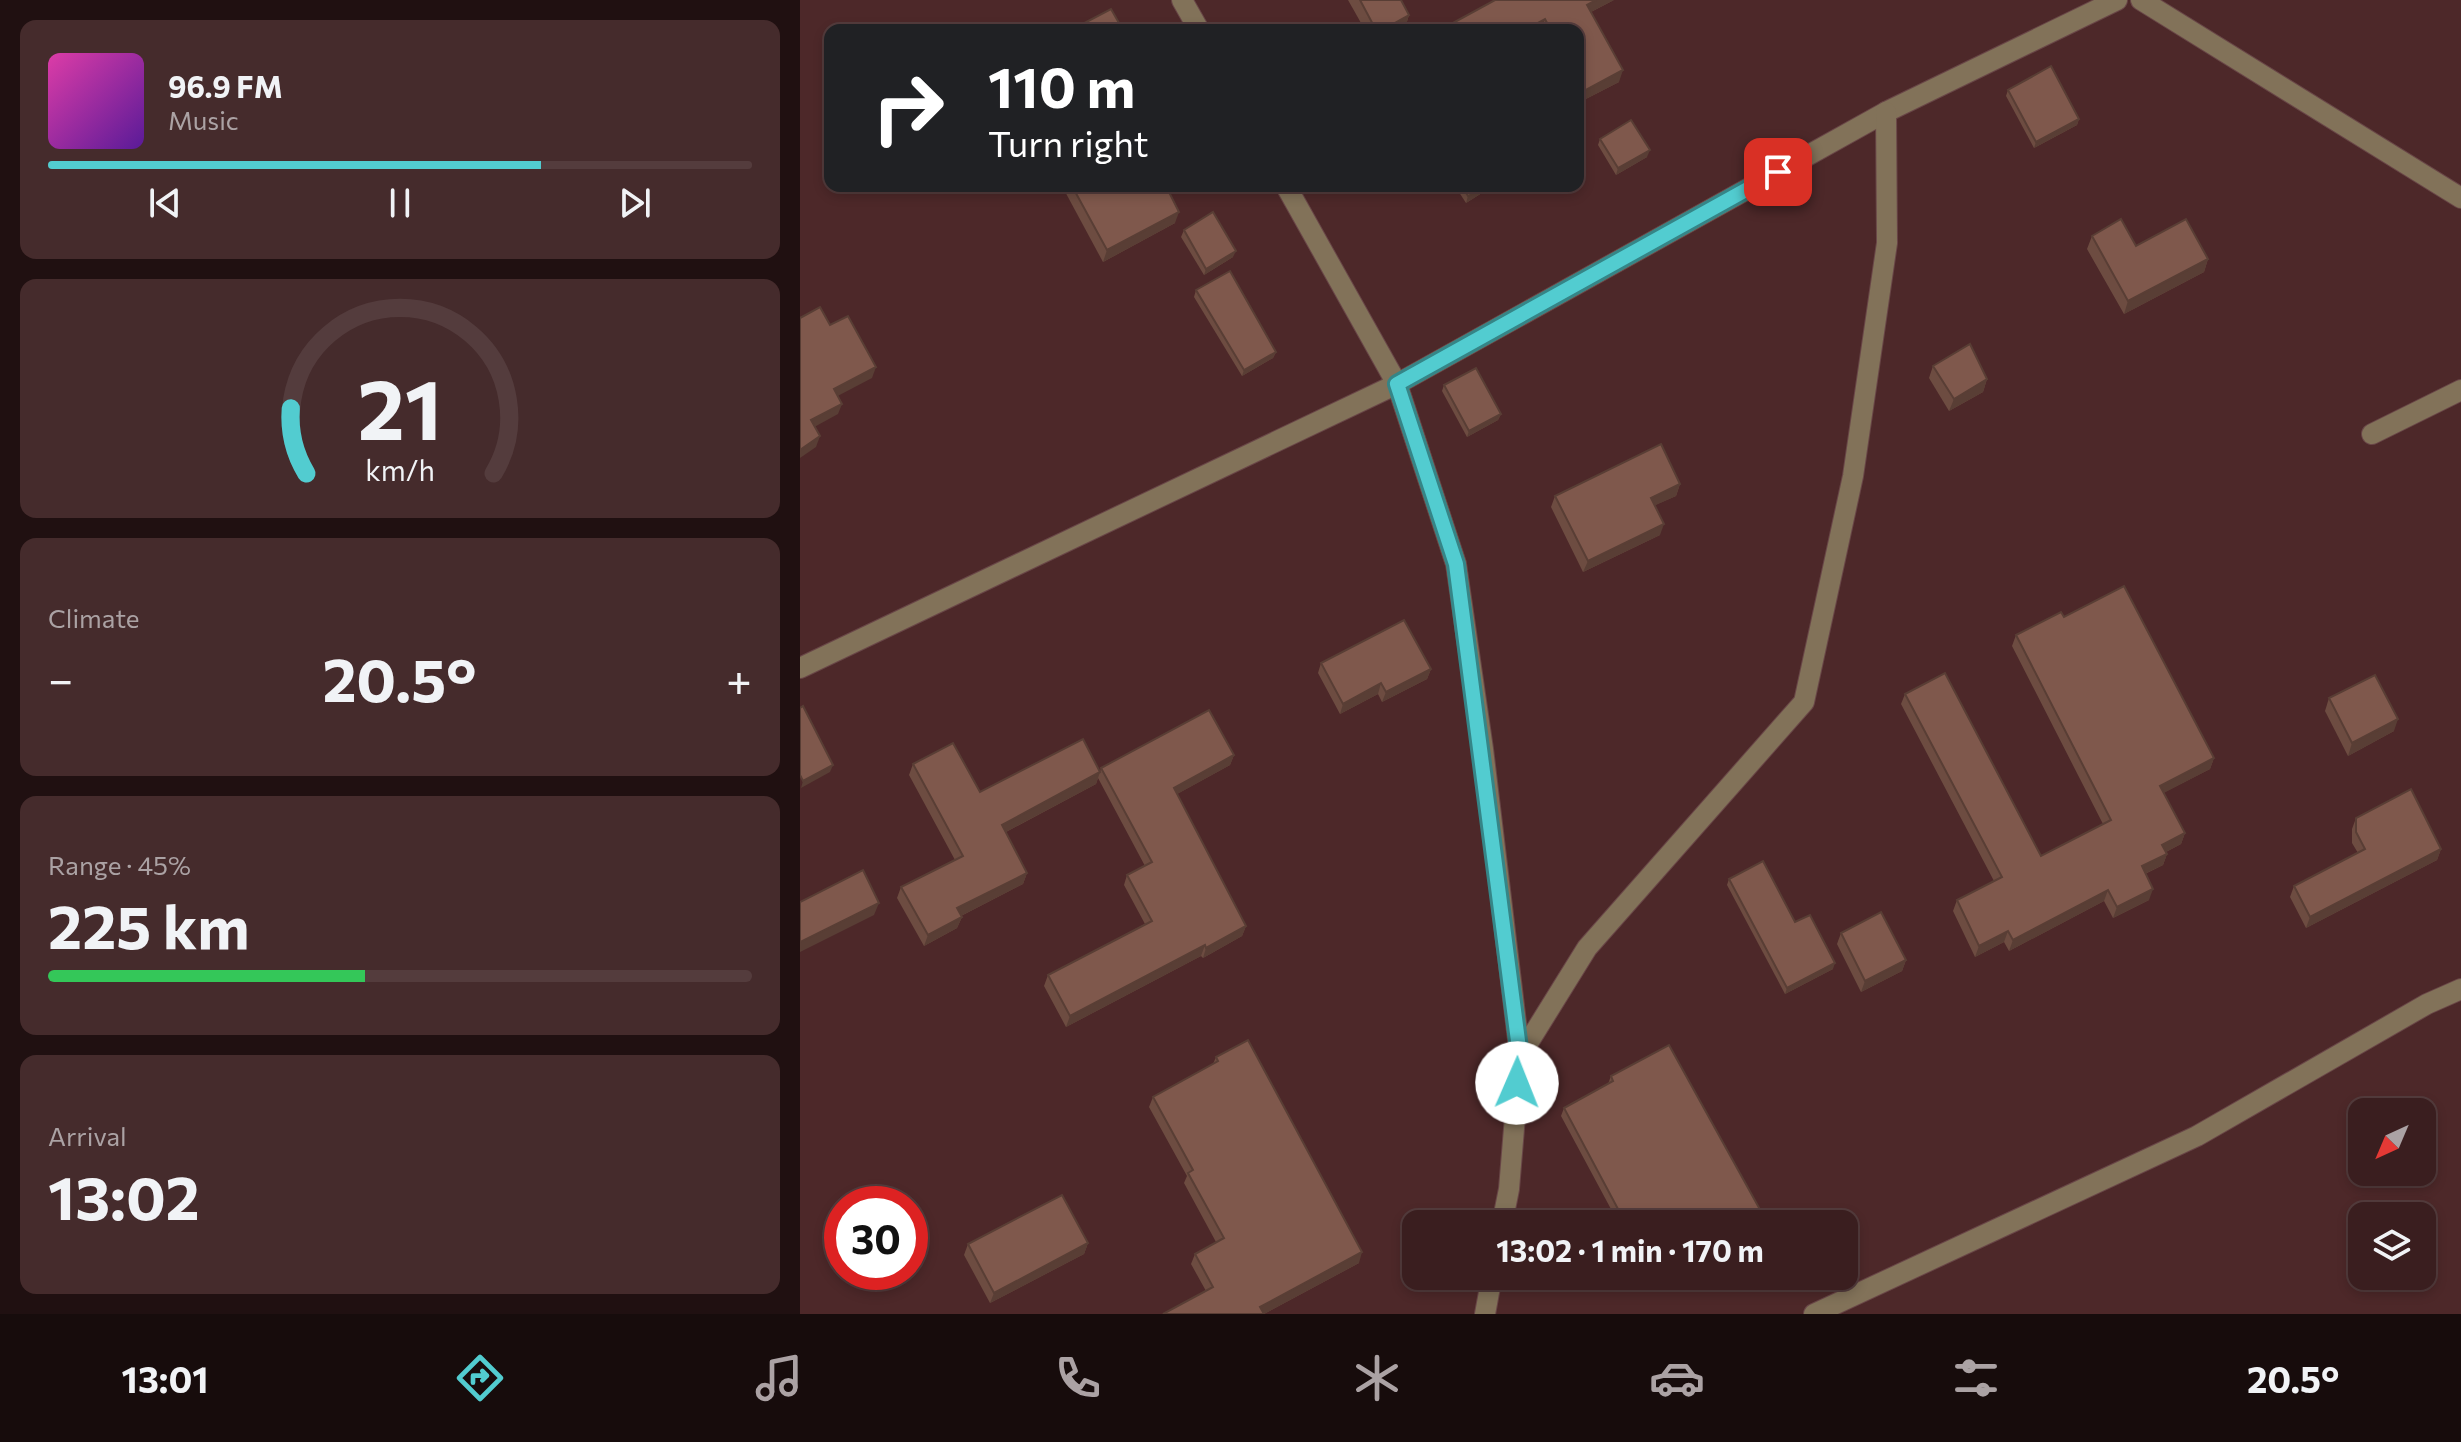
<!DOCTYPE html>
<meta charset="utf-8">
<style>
:root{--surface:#3a1e1f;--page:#452b2c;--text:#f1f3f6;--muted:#aba2a4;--line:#543c3d;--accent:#52ccd0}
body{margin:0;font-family:Commissioner,sans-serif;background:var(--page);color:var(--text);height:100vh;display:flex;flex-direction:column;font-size:30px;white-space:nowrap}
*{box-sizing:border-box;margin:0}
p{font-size:26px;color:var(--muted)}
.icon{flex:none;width:44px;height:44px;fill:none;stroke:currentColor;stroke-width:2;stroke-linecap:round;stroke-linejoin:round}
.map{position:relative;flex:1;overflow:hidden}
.details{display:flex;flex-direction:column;gap:20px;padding:20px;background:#201011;width:800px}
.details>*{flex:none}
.top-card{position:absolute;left:24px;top:24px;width:760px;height:168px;border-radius:16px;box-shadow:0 4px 12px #0003,0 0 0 2px var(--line);background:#202124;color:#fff;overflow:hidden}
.needle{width:52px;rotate:224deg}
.buttons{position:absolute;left:1548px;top:1098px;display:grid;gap:16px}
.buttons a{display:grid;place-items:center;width:88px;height:88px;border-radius:16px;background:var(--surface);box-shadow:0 4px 12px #0003,0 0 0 2px var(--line);font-size:40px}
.speed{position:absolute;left:24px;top:1186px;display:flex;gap:16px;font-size:40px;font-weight:700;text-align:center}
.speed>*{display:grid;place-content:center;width:104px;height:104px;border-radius:50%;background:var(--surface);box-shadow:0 4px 12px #0003,0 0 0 2px var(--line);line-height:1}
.speed .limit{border:12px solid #d22;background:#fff;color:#111}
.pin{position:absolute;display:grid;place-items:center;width:68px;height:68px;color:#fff;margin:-34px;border-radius:16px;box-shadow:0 4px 12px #0006}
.me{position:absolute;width:88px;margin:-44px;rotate:1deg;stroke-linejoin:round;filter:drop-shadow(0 0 6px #0008)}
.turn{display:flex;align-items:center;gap:28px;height:168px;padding:0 32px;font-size:36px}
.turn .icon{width:104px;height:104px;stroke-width:2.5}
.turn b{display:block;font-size:56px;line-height:68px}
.big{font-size:60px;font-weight:700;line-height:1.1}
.details .tile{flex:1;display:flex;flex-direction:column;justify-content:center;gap:12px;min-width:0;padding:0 28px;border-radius:16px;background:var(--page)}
.details .dial{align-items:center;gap:0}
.dial svg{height:208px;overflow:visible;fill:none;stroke:var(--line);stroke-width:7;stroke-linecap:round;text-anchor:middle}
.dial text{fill:var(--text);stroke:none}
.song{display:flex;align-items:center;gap:24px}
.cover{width:96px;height:96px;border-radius:12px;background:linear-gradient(135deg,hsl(320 70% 55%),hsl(270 70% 35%))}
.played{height:8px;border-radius:4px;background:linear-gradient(90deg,var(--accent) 70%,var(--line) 70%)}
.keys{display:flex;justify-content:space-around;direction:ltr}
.heat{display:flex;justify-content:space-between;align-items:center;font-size:44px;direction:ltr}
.charge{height:12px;border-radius:6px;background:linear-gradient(90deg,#34c759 45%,var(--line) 0)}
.trip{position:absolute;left:602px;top:1210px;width:456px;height:80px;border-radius:16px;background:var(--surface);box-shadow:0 4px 12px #0003,0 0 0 2px var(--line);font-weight:700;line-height:80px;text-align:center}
.tab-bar{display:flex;height:128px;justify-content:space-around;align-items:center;background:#170c0c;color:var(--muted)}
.tab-bar .icon{width:56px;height:56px}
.tab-bar .on{color:var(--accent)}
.tab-bar b{font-size:36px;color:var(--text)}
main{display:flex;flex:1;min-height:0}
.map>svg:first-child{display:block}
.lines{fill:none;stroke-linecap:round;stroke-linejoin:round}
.minor-casing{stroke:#694647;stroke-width:22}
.minor{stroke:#827259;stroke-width:20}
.wall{fill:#6d4c41}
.shaded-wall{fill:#593e35}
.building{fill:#7f584c;stroke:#593e35;stroke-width:2}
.route-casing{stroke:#358587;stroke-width:20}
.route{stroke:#52ccd0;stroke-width:14}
</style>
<main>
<section class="details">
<div class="tile">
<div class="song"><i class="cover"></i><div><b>96.9 FM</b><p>Music</p></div></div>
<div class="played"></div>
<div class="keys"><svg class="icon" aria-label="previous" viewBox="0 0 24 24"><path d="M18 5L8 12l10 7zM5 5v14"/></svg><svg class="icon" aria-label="pause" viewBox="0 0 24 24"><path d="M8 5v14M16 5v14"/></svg><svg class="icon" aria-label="next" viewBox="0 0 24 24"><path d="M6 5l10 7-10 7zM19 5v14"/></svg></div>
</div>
<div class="tile dial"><svg viewBox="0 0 100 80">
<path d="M14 69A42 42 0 1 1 86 69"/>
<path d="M14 69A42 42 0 0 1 8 44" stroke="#52ccd0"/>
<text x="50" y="56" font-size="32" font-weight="700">21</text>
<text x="50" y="72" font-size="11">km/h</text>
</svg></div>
<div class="tile"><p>Climate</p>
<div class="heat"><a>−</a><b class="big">20.5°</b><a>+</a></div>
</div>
<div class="tile"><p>Range · 45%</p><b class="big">225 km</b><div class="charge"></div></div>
<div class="tile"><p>Arrival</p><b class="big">13:02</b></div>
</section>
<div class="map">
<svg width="1661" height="1314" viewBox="0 0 1661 1314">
<rect width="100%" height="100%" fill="#4d2829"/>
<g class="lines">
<defs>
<g id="minor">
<path d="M382,0L399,30"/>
<path d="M1341,0L1661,198"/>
<path d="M486,186L597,384L656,564L683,749L720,1056L709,1189L702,1224"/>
<path d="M1572,434L1661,390"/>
<path d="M0,668L597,384L1086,112L1317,0"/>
<path d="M720,1056L787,948L1004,702L1053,476L1087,243L1086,112"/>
<path d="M685,1314L692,1276"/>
<path d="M1014,1314L1397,1136L1627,1004L1661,989"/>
</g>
</defs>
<use href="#minor" class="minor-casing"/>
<use href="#minor" class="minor"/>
</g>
<g class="wall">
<path d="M548,0H601L609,15L605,28L601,30H565Z"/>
<path d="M814,0L791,12L819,82L780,102L778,98V30H640Z"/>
<path d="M1208,90L1279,119L1277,125L1234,148L1206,96Z"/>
<path d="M800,139L847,157L816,175L798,145Z"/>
<path d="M262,186H366L375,223L303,262Z"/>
<path d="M655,186H693L666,203Z"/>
<path d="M384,230L433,257L404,275L381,237Z"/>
<path d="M1292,236L1336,246L1408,259L1404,272L1324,314L1287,249Z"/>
<path d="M396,290L476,352L473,358L442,376L394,297Z"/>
<path d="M1133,366L1187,379L1183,392L1149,411L1129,378Z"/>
<path d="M644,385L701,414L698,420L667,437L642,391Z"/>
<path d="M880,484L876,496L855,505L860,535L783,572L751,507L755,496Z"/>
<path d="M1264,617L1414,758L1410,769L1363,793L1385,833L1381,844L1366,852L1367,854L1363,865L1345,874L1349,900L1313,918L1304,901L1209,951L1204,942L1175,957L1153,911L1157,900L1194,881L1101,704L1105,694L1241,856L1303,824L1212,646L1216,635Z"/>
<path d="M521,663L631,669L627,679L582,702L578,694L540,714L518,673Z"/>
<path d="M1529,698L1594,731L1548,756L1525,711Z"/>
<path d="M434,755L430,765L377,794L446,926L442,936L403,958L401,956L266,1027L244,986L248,975L345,924L324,885L327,875L345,866L298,778L296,784L206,832L227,873L223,884L161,916L162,917L157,928L124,946L97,898L101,887L155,860L109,775L113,764L180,792L300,772L301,768Z"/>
<path d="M1556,818L1641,849L1637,860L1506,928L1490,897L1494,886L1558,853L1552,843V829Z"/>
<path d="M929,879L995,922L1033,969L985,994L927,885Z"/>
<path d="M1041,933L1106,960L1102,971L1061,992L1037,944Z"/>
<path d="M416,1057L559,1263L464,1314L406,1291L391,1264L395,1254L416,1242L384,1183L387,1176L349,1107L353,1097L413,1064Z"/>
<path d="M811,1076L968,1224H819L761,1116L764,1108L808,1084Z"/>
<path d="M288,1243L284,1254L190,1303L164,1255L168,1244Z"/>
<path d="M847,1276H872L853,1287Z"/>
</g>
<g class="shaded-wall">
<path d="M796,0H814L783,16L787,5Z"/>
<path d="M609,15L605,28L601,30H582Z"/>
<path d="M745,19L741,30H725Z"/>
<path d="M823,70L819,82L780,102L784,91Z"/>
<path d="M1279,119L1277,125L1234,148L1236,142Z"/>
<path d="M850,150L847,157L816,175L818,168Z"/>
<path d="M686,186H693L666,203L668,196Z"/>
<path d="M379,212L375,223L303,262L307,250Z"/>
<path d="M436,251L433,257L404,275L406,269Z"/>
<path d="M1408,259L1404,272L1324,314L1328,301Z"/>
<path d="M476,352L473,358L442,376L444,370Z"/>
<path d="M76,367L72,378L30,400L34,389Z"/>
<path d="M1187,379L1183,392L1149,411L1154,399Z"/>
<path d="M42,404L38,414L7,431L11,420Z"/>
<path d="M701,414L698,420L667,437L669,431Z"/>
<path d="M20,436L16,447L0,458V450Z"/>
<path d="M880,484L876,496L847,509L851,498Z"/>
<path d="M864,524L860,535L783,572L788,561Z"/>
<path d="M631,669L627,679L582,702L586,692Z"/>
<path d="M581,683L578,694L540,714L543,704Z"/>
<path d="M1598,719L1594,731L1548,756L1552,743Z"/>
<path d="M434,755L430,765L370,798L374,788Z"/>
<path d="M1414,758L1410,769L1356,797L1360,786Z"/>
<path d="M33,765L30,772L1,788L3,781Z"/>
<path d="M300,772L296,784L198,836L202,825Z"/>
<path d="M1385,833L1381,844L1358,856L1362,845Z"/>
<path d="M1641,849L1637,860L1506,928L1510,917Z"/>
<path d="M1367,854L1363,865L1338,877L1342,866Z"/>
<path d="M227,873L223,884L153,920L157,908Z"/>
<path d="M1353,889L1349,900L1313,918L1317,907Z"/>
<path d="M1308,890L1304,901L1209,951L1213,940Z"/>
<path d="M79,903L74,915L0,952V942Z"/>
<path d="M162,917L157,928L124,946L128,935Z"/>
<path d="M446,926L442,936L403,958L406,948Z"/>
<path d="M1208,931L1204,942L1175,957L1179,946Z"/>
<path d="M405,945L401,956L266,1027L270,1016Z"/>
<path d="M1106,960L1102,971L1061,992L1065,981Z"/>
<path d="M1035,963L1033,969L985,994L987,988Z"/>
<path d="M288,1243L284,1254L190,1303L194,1293Z"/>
<path d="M562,1252L559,1263L464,1314L460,1307Z"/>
<path d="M861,1276H872L853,1287L856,1279Z"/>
</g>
<g class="building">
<path d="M560,0H601L609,15L582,30H576Z"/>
<path d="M695,0H796L787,5L823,70L784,91L778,79V30H751L745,19L725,30H640Z"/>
<path d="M311,9L323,30H271Z"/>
<path d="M1251,66L1279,119L1236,142L1208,90Z"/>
<path d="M831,120L850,150L818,168L800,139Z"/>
<path d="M272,186H366L379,212L307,250Z"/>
<path d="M662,186H686L668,196Z"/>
<path d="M413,212L436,251L406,269L384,230Z"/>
<path d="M1321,219L1336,246L1386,219L1408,259L1328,301L1292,236Z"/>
<path d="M430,271L476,352L444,370L396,290Z"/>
<path d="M20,307L30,325L48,316L76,367L34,389L42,404L11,420L20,436L0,450V318Z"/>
<path d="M1170,344L1187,379L1154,399L1133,366Z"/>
<path d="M676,368L701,414L669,431L644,385Z"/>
<path d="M861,444L880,484L851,498L864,524L788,561L755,496Z"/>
<path d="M1324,586L1414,758L1360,786L1385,833L1362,845L1367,854L1342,866L1353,889L1317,907L1308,890L1213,940L1208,931L1179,946L1157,900L1202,877L1105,694L1145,673L1241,856L1311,820L1216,635L1261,612L1264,617Z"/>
<path d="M604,620L631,669L586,692L581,683L543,704L521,663Z"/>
<path d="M1575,675L1598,719L1552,743L1529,698Z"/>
<path d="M3,706L33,765L3,781L0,775V708Z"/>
<path d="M409,710L434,755L374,788L446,926L406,948L405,945L270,1016L248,975L352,921L327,875L352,862L301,768Z"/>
<path d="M283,739L300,772L202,825L227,873L157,908L162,917L128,935L101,887L163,856L113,764L153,743L180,792Z"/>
<path d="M1611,789L1641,849L1510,917L1494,886L1565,849L1556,832V818Z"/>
<path d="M963,861L995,922L1010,915L1035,963L987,988L929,879Z"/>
<path d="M63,870L79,903L0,942V902Z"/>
<path d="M1081,912L1106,960L1065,981L1041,933Z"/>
<path d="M448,1040L562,1252L460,1307L464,1314H363L413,1287L395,1254L424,1238L388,1173L393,1170L353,1097L418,1061L416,1057Z"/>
<path d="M869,1045L968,1224H826L764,1108L813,1081L811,1076Z"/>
<path d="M262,1195L288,1243L194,1293L168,1244Z"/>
</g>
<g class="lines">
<defs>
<path id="route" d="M717,1083L720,1056L712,995L656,564L597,384L978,172"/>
</defs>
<use href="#route" class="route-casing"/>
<use href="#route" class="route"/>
</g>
</svg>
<div class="buttons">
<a><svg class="needle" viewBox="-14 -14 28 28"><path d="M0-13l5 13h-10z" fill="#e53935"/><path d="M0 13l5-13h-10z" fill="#aba2a4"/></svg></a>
<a><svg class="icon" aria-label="layers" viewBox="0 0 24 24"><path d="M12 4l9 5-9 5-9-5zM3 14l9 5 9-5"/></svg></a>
</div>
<div class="speed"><div class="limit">30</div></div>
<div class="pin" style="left:978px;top:172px;background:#d93025"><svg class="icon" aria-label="arrive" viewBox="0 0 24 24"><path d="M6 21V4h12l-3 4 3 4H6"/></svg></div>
<svg class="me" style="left:717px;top:1083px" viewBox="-20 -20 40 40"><circle r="19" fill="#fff"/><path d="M0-13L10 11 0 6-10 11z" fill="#52ccd0"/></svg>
<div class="trip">13:02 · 1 min · 170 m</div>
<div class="top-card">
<div class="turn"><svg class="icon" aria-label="right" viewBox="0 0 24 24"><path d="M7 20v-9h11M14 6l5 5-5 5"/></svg><div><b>110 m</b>Turn right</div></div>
</div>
</div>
</main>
<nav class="tab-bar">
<b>13:01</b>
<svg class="icon on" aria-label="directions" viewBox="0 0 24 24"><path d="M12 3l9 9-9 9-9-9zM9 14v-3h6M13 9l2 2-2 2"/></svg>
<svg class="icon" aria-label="music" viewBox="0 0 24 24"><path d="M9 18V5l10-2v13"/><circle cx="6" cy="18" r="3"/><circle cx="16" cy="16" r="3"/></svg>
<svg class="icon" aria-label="phone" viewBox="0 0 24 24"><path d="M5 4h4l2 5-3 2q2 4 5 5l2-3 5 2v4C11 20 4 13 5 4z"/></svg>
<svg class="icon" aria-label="climate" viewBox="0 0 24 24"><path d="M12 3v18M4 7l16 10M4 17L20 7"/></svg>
<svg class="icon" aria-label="car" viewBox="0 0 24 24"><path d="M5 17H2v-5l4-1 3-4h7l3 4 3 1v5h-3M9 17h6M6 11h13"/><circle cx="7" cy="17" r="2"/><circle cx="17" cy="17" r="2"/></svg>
<svg class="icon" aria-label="filters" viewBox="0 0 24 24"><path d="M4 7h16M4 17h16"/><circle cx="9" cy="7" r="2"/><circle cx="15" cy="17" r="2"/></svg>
<b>20.5°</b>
</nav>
